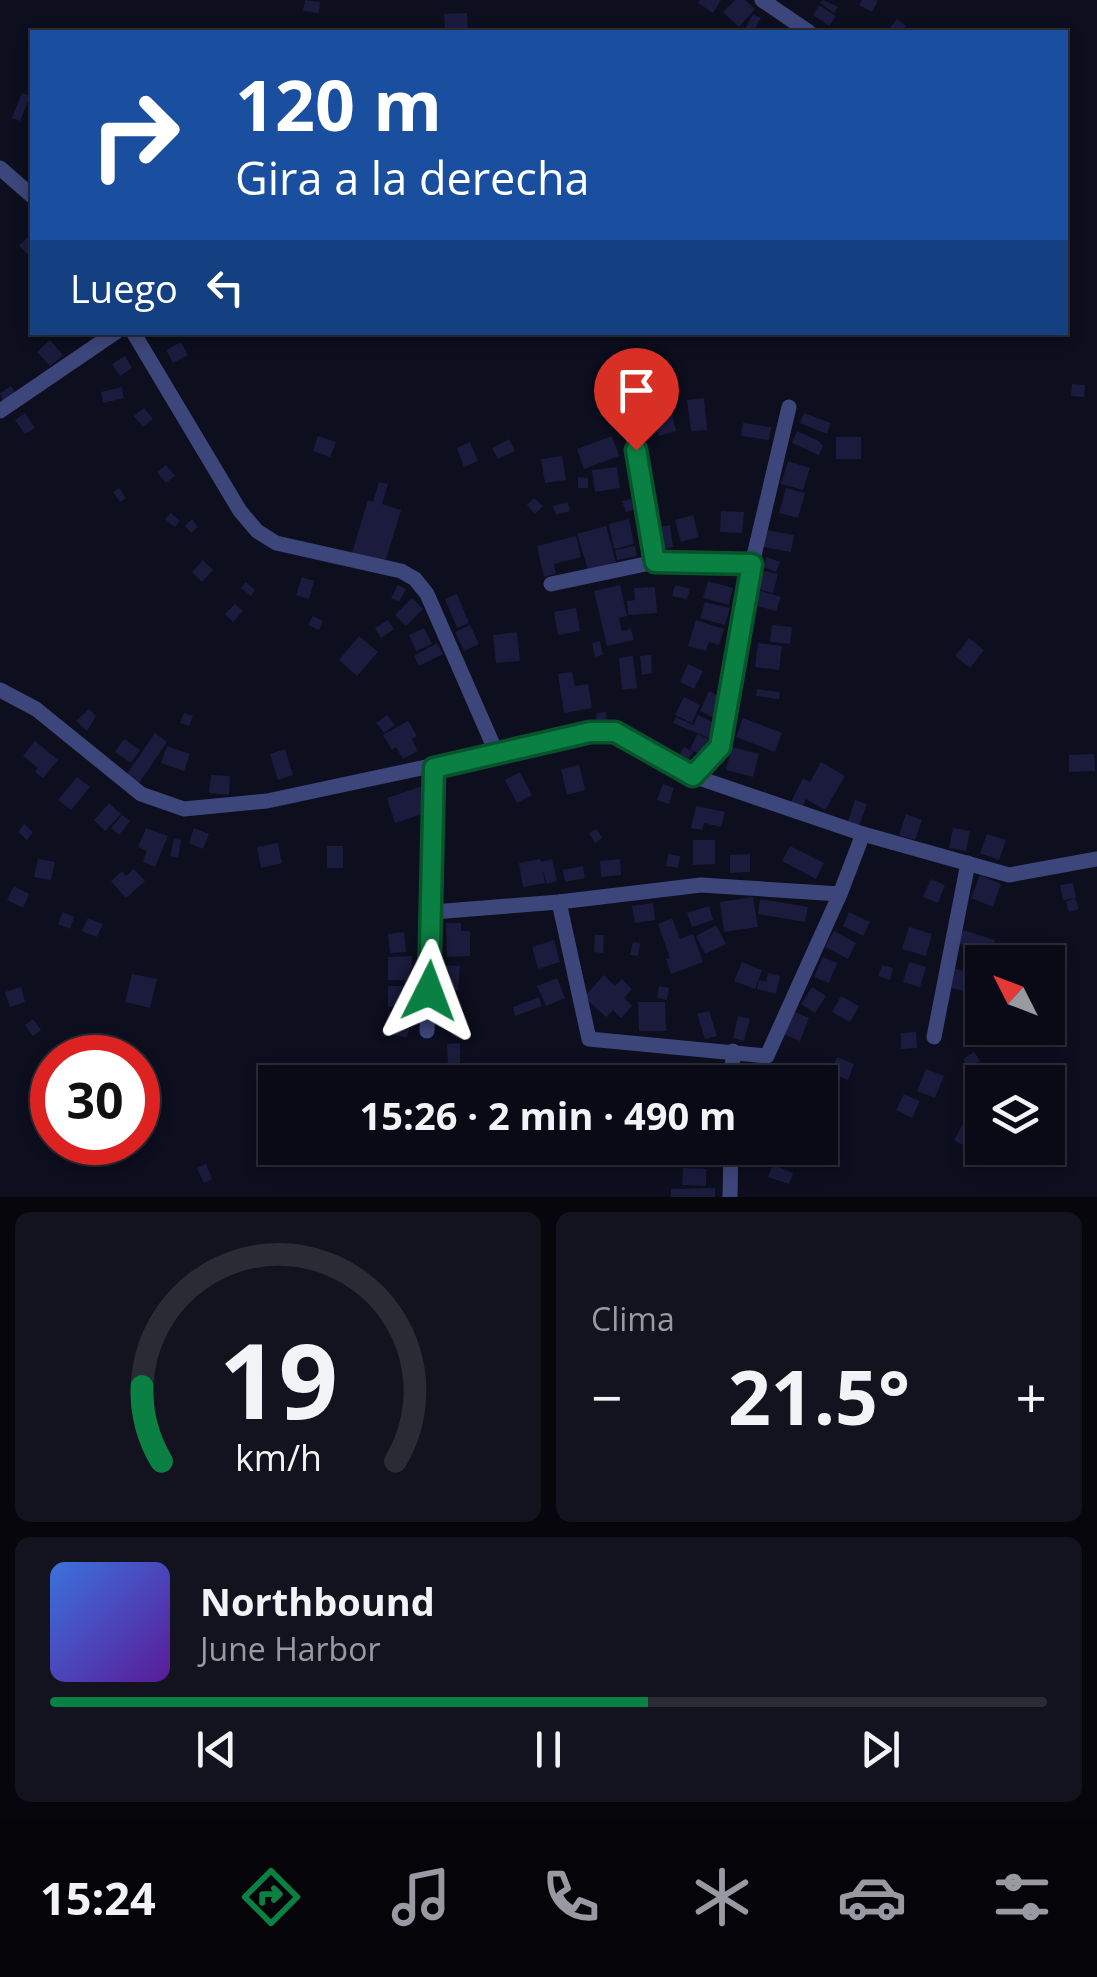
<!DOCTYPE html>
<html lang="es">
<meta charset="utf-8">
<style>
:root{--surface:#0a0a16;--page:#13131f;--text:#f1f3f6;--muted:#999aa1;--line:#2a2b35;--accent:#0b8043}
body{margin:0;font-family:"Open Sans",sans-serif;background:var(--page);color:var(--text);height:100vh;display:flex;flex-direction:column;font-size:38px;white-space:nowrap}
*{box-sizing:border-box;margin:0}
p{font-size:32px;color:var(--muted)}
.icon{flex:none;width:55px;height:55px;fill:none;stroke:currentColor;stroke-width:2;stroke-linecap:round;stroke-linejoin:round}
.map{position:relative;height:1197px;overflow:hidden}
.side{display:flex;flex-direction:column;gap:15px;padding:15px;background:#06060c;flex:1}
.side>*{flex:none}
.hud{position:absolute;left:30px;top:30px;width:1038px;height:305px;border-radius:0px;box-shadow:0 5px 15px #0003,0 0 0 2px var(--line);background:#1a4fa0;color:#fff;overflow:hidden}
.needle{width:65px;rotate:312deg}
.fabs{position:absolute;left:965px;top:945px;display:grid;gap:20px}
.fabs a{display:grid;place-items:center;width:100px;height:100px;border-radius:0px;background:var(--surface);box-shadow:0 5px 15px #0003,0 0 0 2px var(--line);font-size:50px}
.speed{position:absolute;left:30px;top:1035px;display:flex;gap:20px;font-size:50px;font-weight:700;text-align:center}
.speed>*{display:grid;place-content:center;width:130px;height:130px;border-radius:50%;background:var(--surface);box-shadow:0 5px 15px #0003,0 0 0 2px var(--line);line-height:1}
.speed .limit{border:15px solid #d22;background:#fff;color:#111}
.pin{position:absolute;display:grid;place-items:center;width:85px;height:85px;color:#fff;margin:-102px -42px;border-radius:50% 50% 50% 0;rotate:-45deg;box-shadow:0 0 10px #0007}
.pin .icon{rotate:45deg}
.me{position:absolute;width:110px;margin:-55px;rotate:3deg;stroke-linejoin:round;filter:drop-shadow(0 0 8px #0008)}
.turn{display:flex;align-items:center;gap:35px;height:210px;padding:0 40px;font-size:45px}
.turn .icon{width:130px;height:130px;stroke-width:2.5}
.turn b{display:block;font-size:70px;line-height:85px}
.then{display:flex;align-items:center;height:95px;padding:0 40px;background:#0003;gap:20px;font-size:38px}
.big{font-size:75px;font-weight:700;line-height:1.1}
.side .widget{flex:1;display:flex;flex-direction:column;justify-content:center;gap:15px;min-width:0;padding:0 35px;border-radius:15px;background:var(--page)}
.side .dial{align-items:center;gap:0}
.dial svg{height:260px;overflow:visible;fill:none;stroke:var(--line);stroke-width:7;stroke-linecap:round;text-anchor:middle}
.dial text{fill:var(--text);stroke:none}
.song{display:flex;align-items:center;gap:30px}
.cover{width:120px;height:120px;border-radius:15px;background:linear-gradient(135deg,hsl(220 70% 55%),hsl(270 70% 35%))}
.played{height:10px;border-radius:5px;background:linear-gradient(90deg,var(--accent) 60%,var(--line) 60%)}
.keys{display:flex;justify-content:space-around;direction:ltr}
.heat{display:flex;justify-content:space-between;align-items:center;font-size:55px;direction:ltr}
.side .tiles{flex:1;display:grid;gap:15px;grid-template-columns:1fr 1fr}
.widget:last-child{grid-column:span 2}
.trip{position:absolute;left:258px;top:1065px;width:580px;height:100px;border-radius:0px;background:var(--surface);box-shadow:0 5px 15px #0003,0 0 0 2px var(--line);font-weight:700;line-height:100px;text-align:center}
.dock{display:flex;height:160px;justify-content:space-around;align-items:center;background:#040409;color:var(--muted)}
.dock .icon{width:70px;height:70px}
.dock .current{color:var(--accent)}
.dock b{font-size:45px;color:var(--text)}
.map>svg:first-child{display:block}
.building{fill:#1b1b3e}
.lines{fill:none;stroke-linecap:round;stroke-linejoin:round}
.street{stroke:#3c467a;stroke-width:15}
.route-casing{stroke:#07532c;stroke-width:25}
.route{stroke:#0b8043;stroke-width:18}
</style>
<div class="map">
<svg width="1097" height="1197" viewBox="0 0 1097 1197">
<rect width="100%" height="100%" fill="#0d0e1e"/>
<g class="building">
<path d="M305,0L320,2L319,13L303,11Z"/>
<path d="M700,0H721L713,13L698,3Z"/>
<path d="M735,0H745L755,9L739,27L723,12Z"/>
<path d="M823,0L838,7L834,13L820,3Z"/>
<path d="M862,0H876L878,1L872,12L859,5Z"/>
<path d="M819,5L836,16L829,26L813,15Z"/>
<path d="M467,13L468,32H445L444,14Z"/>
<path d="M753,14L761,18L753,32H748L744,31Z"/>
<path d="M897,19L906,26L901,32H891L888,30Z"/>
<path d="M22,93L30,96L20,121L12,118Z"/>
<path d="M32,234V250L27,254L19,245Z"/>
<path d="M50,340L63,355L50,366L37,352Z"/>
<path d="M181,342L188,355L173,363L166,350Z"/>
<path d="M125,356L132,368L120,376L112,364Z"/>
<path d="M1072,384L1085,385L1084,397L1071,396Z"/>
<path d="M11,386L16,394L3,402L0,393Z"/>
<path d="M122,387L124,398L103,403L101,392Z"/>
<path d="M629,395L632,410L620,412L617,397Z"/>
<path d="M704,398L707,430L691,431L687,400Z"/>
<path d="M144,408L153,419L143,427L134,416Z"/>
<path d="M671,411L676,431L659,436L653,417Z"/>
<path d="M25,413L35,428L25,434L15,420Z"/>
<path d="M804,413L831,423L827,434L800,423Z"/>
<path d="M743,423L771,427L769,440L741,436Z"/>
<path d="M797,431L819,441L823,446L819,455L792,443Z"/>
<path d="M318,436L336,442L330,457L313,451Z"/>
<path d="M612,436L619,456L584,469L577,449Z"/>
<rect x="836" y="437" width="25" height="22"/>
<path d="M509,439L515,451L498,459L492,448Z"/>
<path d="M470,442L478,461L464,467L457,448Z"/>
<path d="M562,456L566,480L545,483L541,459Z"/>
<path d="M788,461L810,468L803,490L781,484Z"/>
<path d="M166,465L175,476L166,483L157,472Z"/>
<path d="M617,467L620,488L595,492L592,470Z"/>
<path d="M578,477L588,478V488H578Z"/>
<path d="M379,482L388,484L382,504L401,510L385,562L352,553L368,500L373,502Z"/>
<path d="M119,488L126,498L120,502L113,492Z"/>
<path d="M786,488L805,493L798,518L779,513Z"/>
<path d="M534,498L543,506L535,514L527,505Z"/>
<path d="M631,499L635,509L626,512L622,501Z"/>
<path d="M568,502L570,511L556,515L553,506Z"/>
<path d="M721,511L744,512L742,533L720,532Z"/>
<path d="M171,513L180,521L175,527L165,519Z"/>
<path d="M693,515L699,537L681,542L675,520Z"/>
<path d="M192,519L198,527L191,533L185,526Z"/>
<path d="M629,519L634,544L614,549L609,524Z"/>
<path d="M670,525L673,547L662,549L658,527Z"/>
<path d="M606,526L616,562L588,570L577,534Z"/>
<path d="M766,530L794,535L791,552L763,547Z"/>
<path d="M576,536L581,557L554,564L556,574L544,577L537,546Z"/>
<path d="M635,546L637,556L617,560L615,550Z"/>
<path d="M767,557L780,562L776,572L763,567Z"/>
<path d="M203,560L213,570L202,582L192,572Z"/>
<path d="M761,570L778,574L773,593L757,589Z"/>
<path d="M302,577L314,581L309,599L296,595Z"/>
<path d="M708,581L733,588L729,605L703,598Z"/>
<path d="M246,582L255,590L251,596L241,588Z"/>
<path d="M398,585L406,589L399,602L391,598Z"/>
<path d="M620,585L627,616L619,618L622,631L631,629L634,640L607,646L594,591Z"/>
<path d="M675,585L690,589L687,599L672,596Z"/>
<path d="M655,587L657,613L628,615L627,601L635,600L634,588Z"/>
<path d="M754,589L781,597L776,611L749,604Z"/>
<path d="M457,594L469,623L457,628L445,599Z"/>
<path d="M412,598L423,609L406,626L395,615Z"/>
<path d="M705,602L730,608L725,625L700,618Z"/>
<path d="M235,604L243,611L233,622L225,614Z"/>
<path d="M576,608L580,631L558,635L554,612Z"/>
<path d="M313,616L323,621L319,630L308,625Z"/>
<path d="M388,620L394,629L381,638L375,628Z"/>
<path d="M696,620L724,629L719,645L709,642L706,651L688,646Z"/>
<path d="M470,625L479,644L464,651L455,632Z"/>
<path d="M772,625L792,627L790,644L770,642Z"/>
<path d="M424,628L432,644L416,651L409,635Z"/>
<path d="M517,632L520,661L496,663L493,635Z"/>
<path d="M359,636L378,652L357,676L339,660Z"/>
<path d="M969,638L984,650L970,668L955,656Z"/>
<path d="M600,641L603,655L595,657L592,643Z"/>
<path d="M437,643L443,654L419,666L414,656Z"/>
<path d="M758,643L782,646L779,670L755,667Z"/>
<path d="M651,655L652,673L642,675L640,656Z"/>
<path d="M633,656L637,688L622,690L619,658Z"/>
<path d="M688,664L703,671L694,689L680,682Z"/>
<path d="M572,672L575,686L588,684L592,708L564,713L558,674Z"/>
<path d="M757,689L780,692L779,699L756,696Z"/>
<path d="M709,691L723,698L714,718L700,711Z"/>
<path d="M684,697L700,705L692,723L675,715Z"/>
<path d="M89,709L96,716L87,731L76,721Z"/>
<path d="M606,712L607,725L597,726L596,713Z"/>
<path d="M184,713L193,716L189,726L180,723Z"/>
<path d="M387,715L395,725L384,733L376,723Z"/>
<path d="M698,715L713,722L709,738L673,723L676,717L693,725Z"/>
<path d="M743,718L782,733L775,752L736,737Z"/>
<path d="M408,721L417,736L412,739L418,751L403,759L396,747L392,750L383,735Z"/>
<path d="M155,733L167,742L139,783L127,774Z"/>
<path d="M697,734L709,739L702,755L690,750Z"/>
<path d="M124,739L140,750L131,763L115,752Z"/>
<path d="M35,741L58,760L43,778L35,772L38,768L23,756Z"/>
<path d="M167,746L190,754L184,771L161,763Z"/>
<path d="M684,747L693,752L687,762L678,757Z"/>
<path d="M732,747L759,754L753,777L726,770Z"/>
<path d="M285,749L293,775L278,780L270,754Z"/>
<path d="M1094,754L1095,771L1069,772V755Z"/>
<path d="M821,762L845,776L825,810L806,799L800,811L789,806L803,778L810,782Z"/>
<path d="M579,765L585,790L567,795L561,769Z"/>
<path d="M520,772L532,795L517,803L505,780Z"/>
<path d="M211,775L230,776L229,795L209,793Z"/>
<path d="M77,777L90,787L71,810L58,800Z"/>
<path d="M663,784L674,788L669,804L657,800Z"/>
<path d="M423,786L432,811L395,823L387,798Z"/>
<path d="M855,800L867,804L859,826L848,821Z"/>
<path d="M109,803L121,814L105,831L94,820Z"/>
<path d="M696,806L725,812L721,827L704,823L702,830L691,828Z"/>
<path d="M906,814L922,820L915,840L899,835Z"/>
<path d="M122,815L130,821L119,835L111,828Z"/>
<path d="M24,824L33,832L27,840L18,832Z"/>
<path d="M146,828L168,836L155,867L143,862L147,851L138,847Z"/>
<path d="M194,828L209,834L203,849L189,843Z"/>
<path d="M953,828L970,831L966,851L949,848Z"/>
<path d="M597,829L602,838L595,843L589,833Z"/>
<path d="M987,834L1006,840L999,860L980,853Z"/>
<path d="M174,839L181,840L178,858L170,856Z"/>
<path d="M693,840H715V864L693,865Z"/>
<path d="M278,843L282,863L261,868L257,847Z"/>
<rect x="327" y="846" width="16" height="22"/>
<path d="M790,846L824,863L816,879L782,861Z"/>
<path d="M668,854L680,856L678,868L666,866Z"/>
<path d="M750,854V872L730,873V855Z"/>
<path d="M38,859L55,862L51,880L34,877Z"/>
<path d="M540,859L541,862L552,859L557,881L547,884L543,871L545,883L523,887L519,863Z"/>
<path d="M620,859L621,875L601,877L600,861Z"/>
<path d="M583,866L585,878L565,882L563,870Z"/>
<path d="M134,869L145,881L126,898L111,881L122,871L126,876Z"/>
<path d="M980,875L1001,884L993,907L971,898Z"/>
<path d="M931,879L945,885L938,903L923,897Z"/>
<path d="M1073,883L1076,898L1063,900L1060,885Z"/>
<path d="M14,886L29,894L23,908L7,900Z"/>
<path d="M753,897L758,927L724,932L720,902Z"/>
<path d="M1075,898L1079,909L1069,912L1066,902Z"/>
<path d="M760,899L808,907L805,922L758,914Z"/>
<path d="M653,903L655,920L635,923L632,906Z"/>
<path d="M709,906L713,920L692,927L687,913Z"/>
<path d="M63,912L74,917L70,929L58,924Z"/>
<path d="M849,912L870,922L863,936L843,926Z"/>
<path d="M88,918L103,924L97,937L82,931Z"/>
<path d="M672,918L680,939L693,934L703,962L671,974L666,959L670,958L658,924Z"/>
<path d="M446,923H461V931H470V956L447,957Z"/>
<path d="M716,925L726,944L705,954L696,936Z"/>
<path d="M909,927L932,934L926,956L902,949Z"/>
<path d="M963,930L995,940L991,953L958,943Z"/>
<path d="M834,931L856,943L848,959L825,947Z"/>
<path d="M404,932L406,952L390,953L388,934Z"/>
<path d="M595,935H604L603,953L594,952Z"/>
<path d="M554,940L560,962L538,969L532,947Z"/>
<path d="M633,942L640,943L638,956L630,955Z"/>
<path d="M412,956V980H388V957Z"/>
<path d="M823,957L837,963L829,983L814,977Z"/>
<path d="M742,962L762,970L755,989L734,981Z"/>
<path d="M909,962L926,967L920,987L903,982Z"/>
<path d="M439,965L460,966L458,991L438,990Z"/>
<path d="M882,965L893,968L890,980L878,976Z"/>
<path d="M955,969L973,973L968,992L951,988Z"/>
<path d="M768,973L780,976L776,994L757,989L759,980L766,982Z"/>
<path d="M132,974L157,979L150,1008L125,1002Z"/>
<path d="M604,975L615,986L622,979L632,989L624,998L632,1006L621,1018L613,1010L606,1017L584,997Z"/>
<path d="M557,978L565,998L546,1006L537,986Z"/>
<path d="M388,986H405L406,1006L388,1007Z"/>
<path d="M659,986L669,988L667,1000L657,998Z"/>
<path d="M21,987L25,1002L10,1007L5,992Z"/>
<path d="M812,987L826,996L815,1013L801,1004Z"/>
<path d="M841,996L859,1006L850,1022L832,1012Z"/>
<path d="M539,997L542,1006L515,1016L513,1007Z"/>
<path d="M638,1002H665L666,1031H639Z"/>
<path d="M709,1011L717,1036L705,1039L697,1014Z"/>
<path d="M793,1011L809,1018L800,1041L783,1034Z"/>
<path d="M398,1012L412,1015L407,1037L393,1035Z"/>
<path d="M738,1016L750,1019L744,1041L733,1038Z"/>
<path d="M33,1019L41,1030L33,1036L25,1025Z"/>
<path d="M916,1032L917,1048L901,1049V1033Z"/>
<path d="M974,1034L990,1035V1045L973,1043Z"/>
<path d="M460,1043V1064H448L447,1044Z"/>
<path d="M974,1052L980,1061L969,1068L963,1059Z"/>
<path d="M837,1057L854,1064L848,1080L831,1073Z"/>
<path d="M705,1068L707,1082H667L666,1073Z"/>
<path d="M926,1069L944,1076L935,1098L917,1091Z"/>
<path d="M904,1094L920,1101L912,1118L896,1110Z"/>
<path d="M967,1117L982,1125L970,1149L954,1140Z"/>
<path d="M676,1148H699L700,1160L676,1161Z"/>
<path d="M206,1164L212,1179L204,1183L197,1168Z"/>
<path d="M773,1165L793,1173L789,1184L768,1177Z"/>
<path d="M683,1168L706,1169V1186L682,1185Z"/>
<path d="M715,1188V1197H671V1189Z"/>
</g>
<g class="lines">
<g class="street">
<path d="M762,0L809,32"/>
<path d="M0,168L32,196"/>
<path d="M133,332L240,511L257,531L276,543L401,571L415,579L427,594L497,754"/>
<path d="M0,411L116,332"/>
<path d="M629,412L655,562"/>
<path d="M551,584L655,562L752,564"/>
<path d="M0,690L36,709L141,794L184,809L267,801L590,732H615L693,776L863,834L1009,875L1097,859"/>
<path d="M693,776L720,747L752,564L789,407"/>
<path d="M559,902L589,1039L767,1056L840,894L863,834"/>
<path d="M433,912L559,902L701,885L840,894"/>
<path d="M427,1031L434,767"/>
<path d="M934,1037L968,863"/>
<path d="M732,1082L733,1051"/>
<path d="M730,1197L731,1148"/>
</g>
</g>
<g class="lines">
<defs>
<path id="route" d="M429,991L434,768L590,732H615L693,776L720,747L752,564L655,562L636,450"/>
</defs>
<use href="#route" class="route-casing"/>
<use href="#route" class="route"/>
</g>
</svg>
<div class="fabs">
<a><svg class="needle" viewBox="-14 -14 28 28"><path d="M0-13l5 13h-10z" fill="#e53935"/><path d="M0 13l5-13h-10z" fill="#999aa1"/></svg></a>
<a><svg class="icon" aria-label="layers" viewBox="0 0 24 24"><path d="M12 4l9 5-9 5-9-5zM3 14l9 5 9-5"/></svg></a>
</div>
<div class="speed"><div class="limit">30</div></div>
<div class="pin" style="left:636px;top:450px;background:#d93025"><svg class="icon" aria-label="arrive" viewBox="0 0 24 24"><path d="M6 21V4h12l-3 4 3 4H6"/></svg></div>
<svg class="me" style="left:429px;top:991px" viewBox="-20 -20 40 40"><path d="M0-17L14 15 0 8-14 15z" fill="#0b8043" stroke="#fff" stroke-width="4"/></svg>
<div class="trip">15:26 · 2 min · 490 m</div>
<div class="hud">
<div class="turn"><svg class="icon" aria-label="right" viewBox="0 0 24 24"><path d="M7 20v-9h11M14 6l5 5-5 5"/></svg><div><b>120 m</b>Gira a la derecha</div></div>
<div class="then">Luego<svg class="icon" aria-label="left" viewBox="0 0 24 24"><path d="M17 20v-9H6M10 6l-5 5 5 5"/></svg></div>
</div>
</div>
<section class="side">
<div class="tiles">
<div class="widget dial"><svg viewBox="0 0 100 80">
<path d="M14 69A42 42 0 1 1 86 69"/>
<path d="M14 69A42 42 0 0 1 8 46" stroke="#0b8043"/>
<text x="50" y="56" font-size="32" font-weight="700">19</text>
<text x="50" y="72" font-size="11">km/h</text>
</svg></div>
<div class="widget"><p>Clima</p>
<div class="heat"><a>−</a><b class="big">21.5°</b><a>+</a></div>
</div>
<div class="widget">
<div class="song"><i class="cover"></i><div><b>Northbound</b><p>June Harbor</p></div></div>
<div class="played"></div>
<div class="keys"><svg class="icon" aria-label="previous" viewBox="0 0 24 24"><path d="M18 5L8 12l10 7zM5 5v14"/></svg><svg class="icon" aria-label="pause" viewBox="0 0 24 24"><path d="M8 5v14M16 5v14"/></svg><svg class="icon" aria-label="next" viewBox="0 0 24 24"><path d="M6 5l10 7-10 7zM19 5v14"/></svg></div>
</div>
</div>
</section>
<nav class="dock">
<b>15:24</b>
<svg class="icon current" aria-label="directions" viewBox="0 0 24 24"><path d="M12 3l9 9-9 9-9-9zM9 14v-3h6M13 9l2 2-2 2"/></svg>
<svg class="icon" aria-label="music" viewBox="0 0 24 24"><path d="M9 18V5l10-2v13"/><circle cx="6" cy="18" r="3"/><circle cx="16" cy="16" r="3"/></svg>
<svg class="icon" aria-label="phone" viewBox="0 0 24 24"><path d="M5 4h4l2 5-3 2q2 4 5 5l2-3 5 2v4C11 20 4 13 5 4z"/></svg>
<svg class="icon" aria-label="climate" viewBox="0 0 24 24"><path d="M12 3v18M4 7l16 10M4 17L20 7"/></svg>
<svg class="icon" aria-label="car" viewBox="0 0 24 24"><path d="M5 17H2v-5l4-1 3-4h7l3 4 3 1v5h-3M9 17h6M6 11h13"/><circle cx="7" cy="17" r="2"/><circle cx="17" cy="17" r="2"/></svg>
<svg class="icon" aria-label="filters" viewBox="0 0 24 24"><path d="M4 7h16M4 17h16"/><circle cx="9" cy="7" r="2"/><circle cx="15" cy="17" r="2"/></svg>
</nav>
